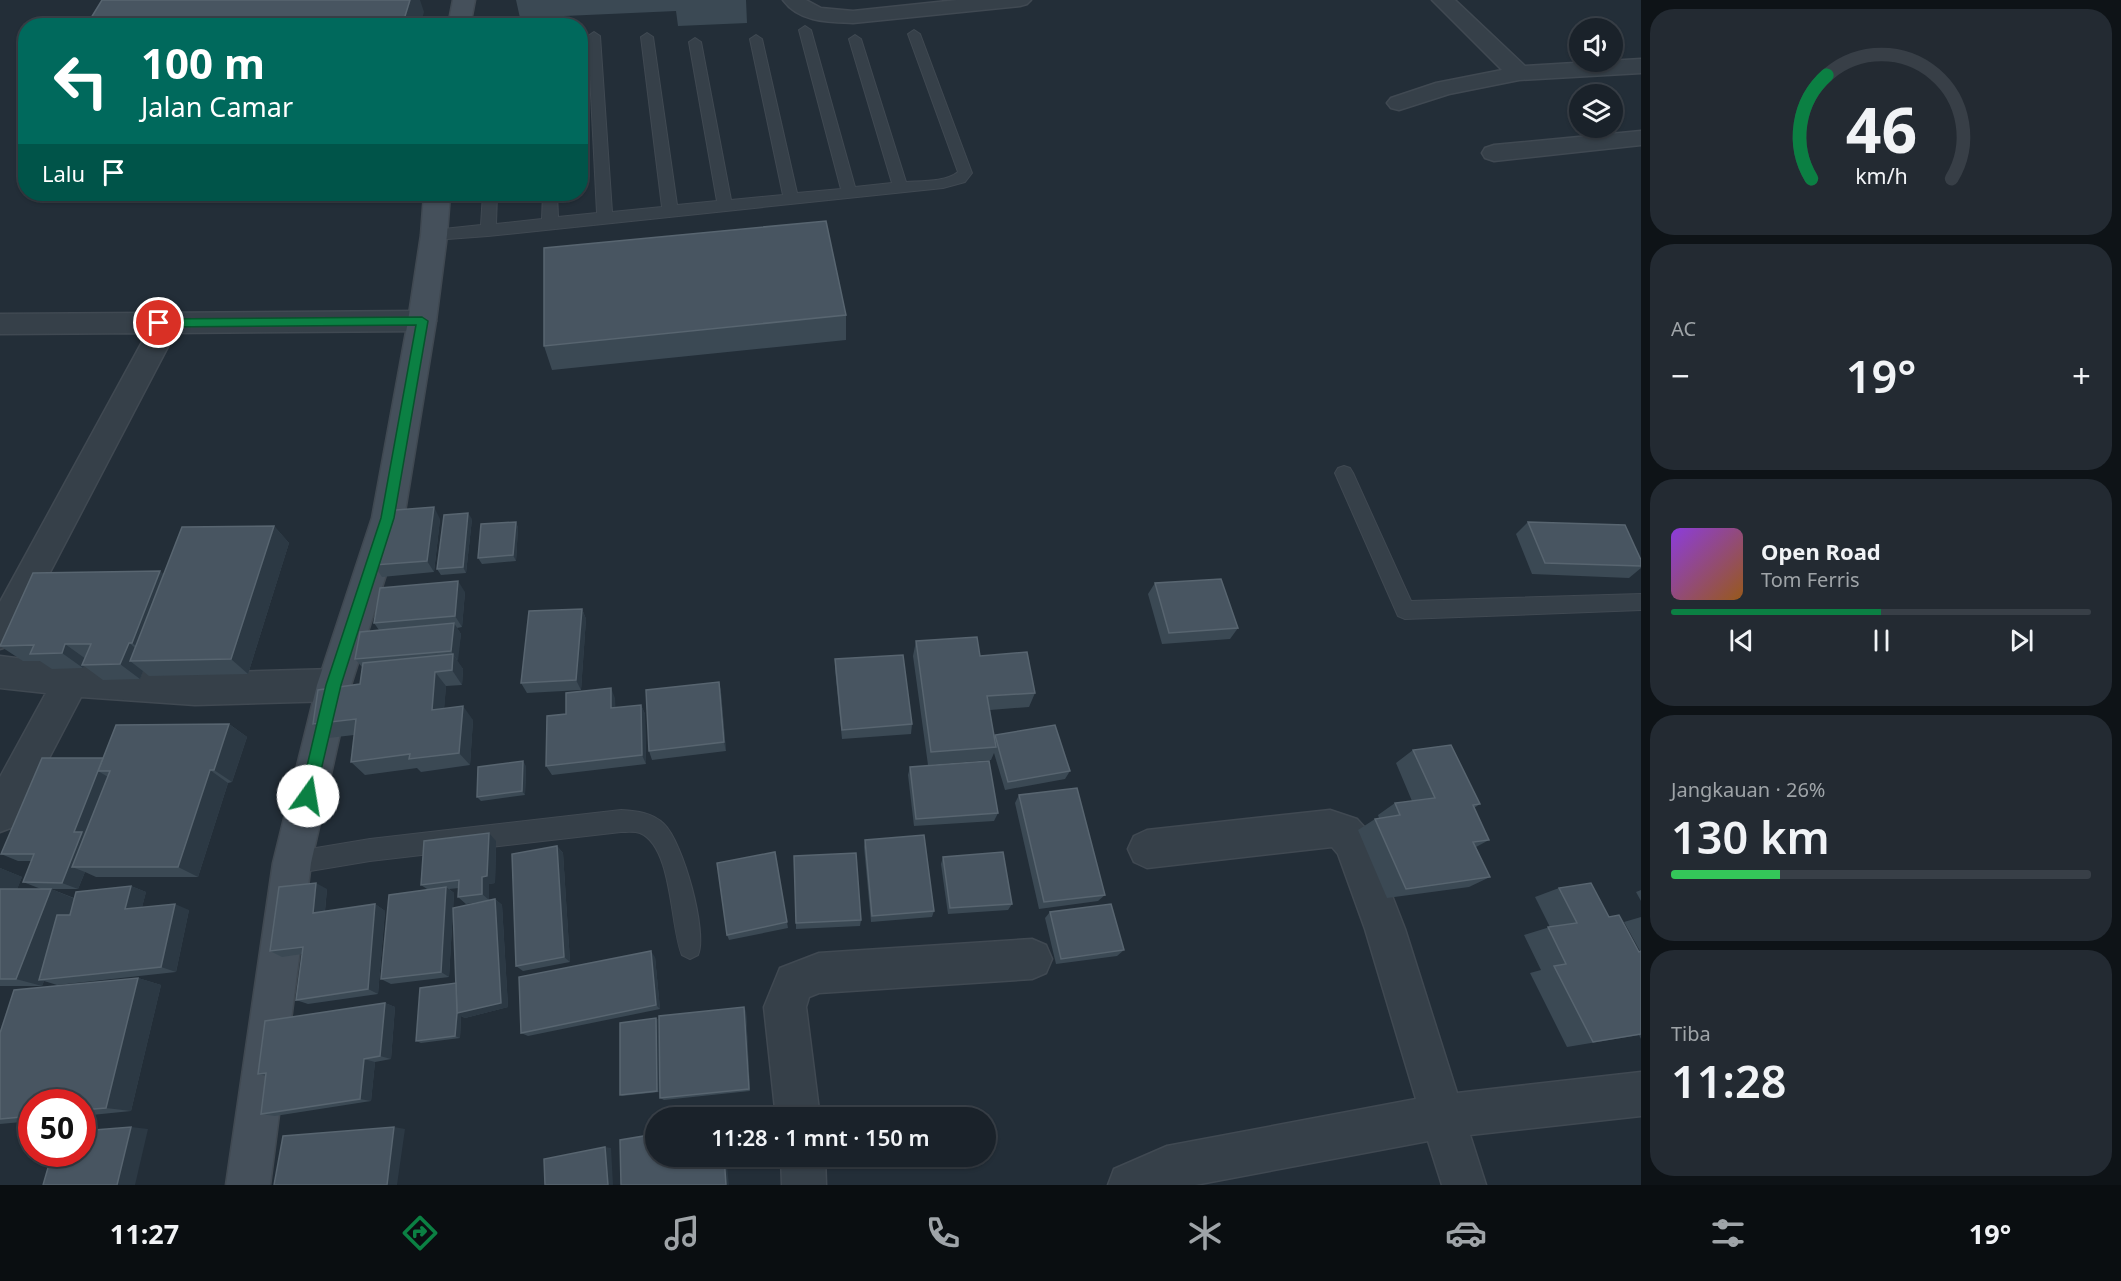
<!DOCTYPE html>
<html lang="id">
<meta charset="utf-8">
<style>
:root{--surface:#1a222a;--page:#232a32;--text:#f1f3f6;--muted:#9fa4a8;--line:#383f47;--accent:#0b8043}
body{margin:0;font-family:"Noto Sans",sans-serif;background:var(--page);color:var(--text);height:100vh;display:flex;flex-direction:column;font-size:22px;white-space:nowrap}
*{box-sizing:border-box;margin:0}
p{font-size:20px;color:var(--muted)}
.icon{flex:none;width:33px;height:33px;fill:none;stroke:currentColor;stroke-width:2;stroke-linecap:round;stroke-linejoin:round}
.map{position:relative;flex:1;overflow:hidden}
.panel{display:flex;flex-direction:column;gap:9px;padding:9px;background:#0e1317;width:480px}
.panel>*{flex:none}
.banner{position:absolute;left:18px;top:18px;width:570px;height:183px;border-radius:24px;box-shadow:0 2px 4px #0004,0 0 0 2px var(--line);background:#00695c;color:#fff;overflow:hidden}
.controls{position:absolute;left:1569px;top:18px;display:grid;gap:12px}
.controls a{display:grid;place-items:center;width:54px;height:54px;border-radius:50%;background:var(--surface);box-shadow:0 2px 4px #0004,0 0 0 2px var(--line);font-size:30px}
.speed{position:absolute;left:18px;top:1089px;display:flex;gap:12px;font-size:30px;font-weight:700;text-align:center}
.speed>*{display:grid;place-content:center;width:78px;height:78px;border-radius:50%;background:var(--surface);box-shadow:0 2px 4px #0004,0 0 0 2px var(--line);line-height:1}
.speed .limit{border:9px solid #d22;background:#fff;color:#111}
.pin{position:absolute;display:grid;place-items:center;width:51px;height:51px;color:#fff;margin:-26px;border:3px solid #fff;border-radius:50%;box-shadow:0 2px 6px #0007}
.me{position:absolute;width:66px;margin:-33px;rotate:13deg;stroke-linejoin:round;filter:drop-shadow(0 0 4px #0008)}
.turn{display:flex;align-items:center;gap:21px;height:126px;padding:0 24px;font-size:27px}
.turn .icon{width:78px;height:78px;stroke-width:2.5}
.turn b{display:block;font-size:42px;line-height:51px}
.then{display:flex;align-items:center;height:57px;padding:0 24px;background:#0003;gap:12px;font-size:22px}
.big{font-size:45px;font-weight:600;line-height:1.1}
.panel .card{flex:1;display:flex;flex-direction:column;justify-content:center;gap:9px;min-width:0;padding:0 21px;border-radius:24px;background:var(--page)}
.panel .dial{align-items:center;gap:0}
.dial svg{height:156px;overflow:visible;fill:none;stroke:var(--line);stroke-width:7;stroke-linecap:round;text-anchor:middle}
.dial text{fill:var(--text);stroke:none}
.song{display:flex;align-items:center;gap:18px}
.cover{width:72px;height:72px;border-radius:9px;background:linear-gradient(135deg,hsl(270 70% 55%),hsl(30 70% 35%))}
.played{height:6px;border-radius:3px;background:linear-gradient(90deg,var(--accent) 50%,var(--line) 50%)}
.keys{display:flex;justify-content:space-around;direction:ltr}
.heat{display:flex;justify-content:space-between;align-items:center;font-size:33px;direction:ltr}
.charge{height:9px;border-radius:4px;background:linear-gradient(90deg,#34c759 26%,var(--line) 0)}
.trip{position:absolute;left:645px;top:1107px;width:351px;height:60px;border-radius:30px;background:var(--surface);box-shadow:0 2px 4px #0004,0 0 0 2px var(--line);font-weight:600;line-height:60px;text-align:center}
.menu{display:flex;height:96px;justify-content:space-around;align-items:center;background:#0a0e11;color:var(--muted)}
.menu .icon{width:42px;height:42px}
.menu .selected{color:var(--accent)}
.menu b{font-size:27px;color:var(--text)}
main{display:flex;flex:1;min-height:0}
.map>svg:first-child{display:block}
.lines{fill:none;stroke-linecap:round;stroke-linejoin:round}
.lane-casing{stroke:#404952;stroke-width:2}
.street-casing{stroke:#404952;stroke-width:3}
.secondary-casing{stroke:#404952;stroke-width:3}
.lane{fill:#364049;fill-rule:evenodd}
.street{fill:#364049;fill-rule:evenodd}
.secondary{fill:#45505b;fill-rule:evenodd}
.wall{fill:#3b4954}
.shaded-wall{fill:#2c3944}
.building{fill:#485561;stroke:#586570;stroke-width:1.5}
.route{fill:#0b8043;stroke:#07532c;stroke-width:1.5}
</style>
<main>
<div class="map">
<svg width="1641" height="1185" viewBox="0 0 1641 1185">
<rect width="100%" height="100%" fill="#232e38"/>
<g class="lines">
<defs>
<g id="lane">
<path d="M805,26L811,30L855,187L892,183L849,39L855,35L861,39L906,182C921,181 946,182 958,172L908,34L914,30L920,34L972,173L965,182L943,188L488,236L434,240L426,235L434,230L481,225L483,194H497L496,224L542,219L543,194H557L558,217L597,213L588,36L594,32L600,36L612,212L662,207L641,37L647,33L653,37L677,205L717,201L689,42L695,38L701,42L731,200L783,195L750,39L756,35L762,39L797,193L841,189L799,30Z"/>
<path d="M1344,466L1350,468L1353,473L1411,601L1641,594V610L1405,619L1398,616L1335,473L1338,468Z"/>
<path d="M621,810C636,811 652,812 664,824C683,842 708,932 698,955L690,959L682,955C670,927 673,847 640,833C634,831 627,832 621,832L370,861L292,874L284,871L281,863L284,855L292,852L370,839Z"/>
</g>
<g id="street">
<path d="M783,0H806L821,8L853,11L957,0H1031L1027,4L1020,6L853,23C828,22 799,22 783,0Z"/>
<path d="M1432,0H1455L1525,66L1641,59V73L1519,80L1449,94L1399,110L1391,108L1387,103L1391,98L1436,83L1502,70Z"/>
<path d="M1641,131V145L1494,161L1485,158L1482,153L1485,148L1494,145Z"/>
<path d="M422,311L432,314L436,321L432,328L422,331L170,333L173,337L12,645L0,649V602L147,333L0,334V314Z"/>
<path d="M0,656L71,665L195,673L334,669L346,674L351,685L346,696L334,701L195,705L81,697L13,827L0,832V777L46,693L0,688Z"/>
<path d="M1330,810L1357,819L1366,829L1405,929L1457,1093L1641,1072V1116L1470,1135L1486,1185H1442L1428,1141L1195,1185H1108L1114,1169L1167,1146L1416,1099L1365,929L1338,854L1332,847L1147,868L1134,862L1128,849L1134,836L1147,830Z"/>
<path d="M1032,939L1046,945L1052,959L1046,973L1032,979L819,993L809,997L806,1007L820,1118H776L764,1007L780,968L819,953Z"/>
<path d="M781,1156H825L826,1185H782Z"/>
</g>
<g id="secondary">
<path d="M453,0H475L470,26H448Z"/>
<path d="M424,194H450L447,235L436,321L404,518L351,685L311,863L270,1185H226L273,863L317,685L372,518L408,321L421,235Z"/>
</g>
</defs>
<use href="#lane" class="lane-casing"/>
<use href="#street" class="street-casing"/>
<use href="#secondary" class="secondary-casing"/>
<use href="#lane" class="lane"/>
<use href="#street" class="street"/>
<use href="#secondary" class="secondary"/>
</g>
<g class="wall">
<path d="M516,0H746L747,23L678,26L676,11L520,18Z"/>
<path d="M846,315V340L552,370L544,346Z"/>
<path d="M440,519L434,572L382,577L374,565Z"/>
<path d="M472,519L466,573L441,575L437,569Z"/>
<path d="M516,522L518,528L516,561L482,564L478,558Z"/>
<path d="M1528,522L1641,560V568L1629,578L1532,574L1516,534Z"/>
<path d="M274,526L289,543L248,674L149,676L143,671L140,679L103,680L84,666L83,668L52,669L40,661H23L0,646Z"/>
<path d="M1155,583L1238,628L1230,639L1162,644L1148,594Z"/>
<path d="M465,592L462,627L457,628L461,634L457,661L463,669L462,685L446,686L444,708L473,720L470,765L421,772L417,768L365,775L351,762L354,735L328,738L313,724L360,684L362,667L355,659L379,630L374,623Z"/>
<path d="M582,609L586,619L581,690L527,693L521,683Z"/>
<path d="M916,641L980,656L1035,693L1029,707L990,710L994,737L995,735L1070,771L1065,779L1005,790L994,753L991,760L928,765L913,656Z"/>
<path d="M835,659L912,724L911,734L842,739L835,669Z"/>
<path d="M719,682L721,692L726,751L652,760L649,751Z"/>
<path d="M615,698V708L641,705L645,714L646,764L552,775L546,766L566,714Z"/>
<path d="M229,724L247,737L232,782L228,783L198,877H96L85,872L78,889H41L23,882L31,861H18L1,854L104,758Z"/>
<path d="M1413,750L1480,804L1474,808L1489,840L1476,847L1490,877L1469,887L1387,898L1358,830L1375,819L1379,818L1378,815L1395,803L1412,801L1396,763Z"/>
<path d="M526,766L525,795L481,801L477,797Z"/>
<path d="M910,767L998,813L994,821L914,826L908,775Z"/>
<path d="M1019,795L1105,895L1098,901L1039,909L1015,803Z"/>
<path d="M865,840L934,911L932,917L871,922L864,847Z"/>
<path d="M496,841L495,883L489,884V900L495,899L502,905L508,1007L465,1018L461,1016L460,1038L421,1043L416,1041L456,983L486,901L466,904L458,897L459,888L449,889L454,893L449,977L391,984L381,979L427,889L421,885Z"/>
<path d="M557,846L563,853L570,962L523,971L516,966Z"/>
<path d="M775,852L788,928L729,940L727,935Z"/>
<path d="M943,857L1012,904L1008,910L948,914L941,864Z"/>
<path d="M0,868L22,877L17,889H51L74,898L131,886L146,892L142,907L189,910L176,972L57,985L44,981L42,986H0Z"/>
<path d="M1559,888L1609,917L1639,952L1640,951L1624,922L1641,917V1039L1639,1035L1567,1047L1530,973L1541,970L1524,935L1550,927L1535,897Z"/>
<path d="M327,889L325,911L375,904L385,911L378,994L308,1004L296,1000L302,954L282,957L270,951Z"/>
<path d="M1641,890V901L1636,892Z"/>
<path d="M1050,912L1124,950L1117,956L1056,964L1045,918Z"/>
<path d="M861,920L860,926L796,929V923Z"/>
<path d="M655,957L660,1009L528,1036L521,1033Z"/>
<path d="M138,978L161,985L131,1111L82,1116V1102H32V1121L0,1124V1033Z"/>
<path d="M385,1003L395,1007L391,1059L375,1062L371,1101L275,1116L261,1114L266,1076L258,1074Z"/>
<path d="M746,1011L750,1091L664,1100L660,1098Z"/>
<path d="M656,1018L658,1020L659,1092L622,1096L620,1095Z"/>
</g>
<g class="shaded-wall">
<path d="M410,0H420L424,12L420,26H402Z"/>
<path d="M434,507L440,519L434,572L427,561Z"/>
<path d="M468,513L472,519L466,573L463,567Z"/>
<path d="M516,522L518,528L516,561L513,555Z"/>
<path d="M274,526L289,543L248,674L231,659Z"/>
<path d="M160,571L178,587L151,658L132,643Z"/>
<path d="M458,581L465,592L462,627L455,616Z"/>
<path d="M582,609L586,619L581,690L576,680Z"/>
<path d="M454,623L461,634L458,661L451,651Z"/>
<path d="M129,643L148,658L130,661L143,671L140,679L120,664Z"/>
<path d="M65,644L86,659L82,665L84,666L83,668L62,653Z"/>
<path d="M453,654L463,669L462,685L452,670Z"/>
<path d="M435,672L446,686L443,724L432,710Z"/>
<path d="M719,682L721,692L726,751L724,742Z"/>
<path d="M611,688L615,698L616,718L611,708Z"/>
<path d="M641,705L645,714L646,764L642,755Z"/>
<path d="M463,706L473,720L470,765L459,753Z"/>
<path d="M229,724L247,737L232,782L214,770Z"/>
<path d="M103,758L98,771L113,780L72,867L85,872L78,889L62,883L74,832Z"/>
<path d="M523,761L526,766L525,795L522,791Z"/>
<path d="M210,770L228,783L198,877L178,867Z"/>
<path d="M489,833L496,841L495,883L489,884V900L482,894V877Z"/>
<path d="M557,846L563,853L570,962L564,957Z"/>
<path d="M0,868L22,877L13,899L0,894Z"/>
<path d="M316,883L327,889L324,919L313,913Z"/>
<path d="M131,886L146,892L140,915L125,909Z"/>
<path d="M446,887L454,893L449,977L441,972Z"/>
<path d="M51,889L75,899L45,980H39L44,981L42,986L16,979Z"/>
<path d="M495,899L502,905L508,1007L465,1018L461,1016L460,1038L455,1036L458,983Z"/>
<path d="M175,904L189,910L176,972L161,967Z"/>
<path d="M375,904L385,911L378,994L368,989Z"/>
<path d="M651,951L655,957L660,1009L656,1005Z"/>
<path d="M138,978L161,985L131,1111L106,1108Z"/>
<path d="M385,1003L395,1007L391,1059L380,1056Z"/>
<path d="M744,1007L746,1011L750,1091L749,1089Z"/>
<path d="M656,1018L658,1020L659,1092L657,1091Z"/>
<path d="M364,1059L375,1062L371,1101L360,1099Z"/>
<path d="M131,1127L148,1129L135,1185H117Z"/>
<path d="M394,1127L405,1129L397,1185H387Z"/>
<path d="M605,1147L611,1148L613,1185H608Z"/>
<path d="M724,1156H726L729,1185H726Z"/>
</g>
<g class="building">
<path d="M102,0H410L402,26H86Z"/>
<path d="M826,221L846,315L544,346V248Z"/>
<path d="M434,507L427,561L374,565L383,511Z"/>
<path d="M468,513L463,567L437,569L444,515Z"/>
<path d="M516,522L513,555L478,558L481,524Z"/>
<path d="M1528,522L1625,525L1641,560V566L1545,563Z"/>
<path d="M274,526L231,659L130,661L182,527Z"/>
<path d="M160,571L132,643H129L120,664L82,665L91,644H65L62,653L30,654L34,645L0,646L33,573Z"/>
<path d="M1221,579L1238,628L1169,633L1155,583Z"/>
<path d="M458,581L455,616L374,623L380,588Z"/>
<path d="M582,609L576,680L521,683L529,611Z"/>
<path d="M454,623L451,651L355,659L360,632Z"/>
<path d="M977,637L980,656L1027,652L1035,693L987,696L996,747L931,752L916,641Z"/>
<path d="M453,654L452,670L435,672L432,710L463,706L459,753L409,759L410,754L351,762L356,719L313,724L318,690L360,684L363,663Z"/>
<path d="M903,655L912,724L842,730L835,659Z"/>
<path d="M719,682L724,742L649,751L646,690Z"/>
<path d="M611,688V708L641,705L642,755L546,766L547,716L566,714V693Z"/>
<path d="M229,724L214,770H210L178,867H72L110,771H98L116,725Z"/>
<path d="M1055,725L1070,771L1008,782L995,735Z"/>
<path d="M1451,745L1480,804L1473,805L1489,840L1473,842L1490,877L1406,889L1375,819L1400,815L1395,803L1435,798L1413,750Z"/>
<path d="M42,758H103L74,832H82L62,883L23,882L34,854H1Z"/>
<path d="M523,761L522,791L477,797L478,767Z"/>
<path d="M989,761L998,813L916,819L910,767Z"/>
<path d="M1077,788L1105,895L1044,902L1019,795Z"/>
<path d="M489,833L487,876L482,877V894L458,897L459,880L421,885L424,841Z"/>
<path d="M924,835L934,911L872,916L865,840Z"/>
<path d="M557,846L564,957L516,966L512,854Z"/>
<path d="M775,852L787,922L727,935L717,863Z"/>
<path d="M1003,852L1012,904L950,908L943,857Z"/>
<path d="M856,853L861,920L796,923L794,856Z"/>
<path d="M316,883L313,913L375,904L368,989L296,1000L303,947L270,951L279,887Z"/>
<path d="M1591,883L1609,917L1619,915L1639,952L1641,951V1034L1593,1042L1554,966L1566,964L1548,927L1577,923L1559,888Z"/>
<path d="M131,886L125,909L175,904L161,967L39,980L57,915H70L76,892Z"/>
<path d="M446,887L441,972L381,979L389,895Z"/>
<path d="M0,889H51L16,979H0Z"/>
<path d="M495,899L501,1003L457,1013L453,908Z"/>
<path d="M1111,904L1124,950L1061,959L1050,912Z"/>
<path d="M651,951L656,1005L521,1033L519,977Z"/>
<path d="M138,978L106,1108L82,1110V1102H32V1116L0,1119V1033L14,990Z"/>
<path d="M456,983L457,1013L455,1036L416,1041L420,988Z"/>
<path d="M385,1003L380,1056L364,1059L360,1099L261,1114L266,1073L258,1074L265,1021Z"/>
<path d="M744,1007L749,1089L660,1098L659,1016Z"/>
<path d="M656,1018L657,1091L620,1095V1023Z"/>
<path d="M131,1127L117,1185H43L52,1154H82V1131Z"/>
<path d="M394,1127L387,1185H274L283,1136Z"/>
<path d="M656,1134V1156H724L726,1185H621L620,1140Z"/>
<path d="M605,1147L608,1185H545L544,1159Z"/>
</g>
<path class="route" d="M422,317L428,321L394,518L341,685L315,796L313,802L308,804L302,802L300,796L326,685L381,518L416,325L159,327L154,323L159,319Z"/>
</svg>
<div class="controls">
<a><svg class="icon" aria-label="sound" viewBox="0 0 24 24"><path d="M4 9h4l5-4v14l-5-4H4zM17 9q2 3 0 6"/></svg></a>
<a><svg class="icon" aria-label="layers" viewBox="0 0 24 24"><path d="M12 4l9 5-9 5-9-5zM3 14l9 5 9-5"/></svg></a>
</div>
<div class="speed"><div class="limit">50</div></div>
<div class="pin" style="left:159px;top:323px;background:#d93025"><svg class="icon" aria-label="arrive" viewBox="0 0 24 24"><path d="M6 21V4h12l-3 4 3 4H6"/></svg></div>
<svg class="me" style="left:308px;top:796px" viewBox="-20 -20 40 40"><circle r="19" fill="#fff"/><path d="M0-13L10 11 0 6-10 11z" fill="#0b8043"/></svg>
<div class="trip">11:28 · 1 mnt · 150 m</div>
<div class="banner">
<div class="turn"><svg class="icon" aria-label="left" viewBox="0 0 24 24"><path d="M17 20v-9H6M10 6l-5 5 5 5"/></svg><div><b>100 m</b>Jalan Camar</div></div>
<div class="then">Lalu<svg class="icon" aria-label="arrive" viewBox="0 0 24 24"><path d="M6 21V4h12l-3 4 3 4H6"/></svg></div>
</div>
</div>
<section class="panel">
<div class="card dial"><svg viewBox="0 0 100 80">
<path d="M14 69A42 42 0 1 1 86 69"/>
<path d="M14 69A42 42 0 0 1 22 16" stroke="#0b8043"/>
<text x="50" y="56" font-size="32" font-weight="700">46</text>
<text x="50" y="72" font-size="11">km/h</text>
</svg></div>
<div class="card"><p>AC</p>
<div class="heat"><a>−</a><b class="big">19°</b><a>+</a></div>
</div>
<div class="card">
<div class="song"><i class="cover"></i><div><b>Open Road</b><p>Tom Ferris</p></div></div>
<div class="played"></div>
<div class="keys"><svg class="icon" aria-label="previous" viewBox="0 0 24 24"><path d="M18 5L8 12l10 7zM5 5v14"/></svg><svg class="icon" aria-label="pause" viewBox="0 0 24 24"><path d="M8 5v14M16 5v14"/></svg><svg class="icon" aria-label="next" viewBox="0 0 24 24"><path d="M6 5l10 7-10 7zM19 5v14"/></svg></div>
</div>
<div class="card"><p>Jangkauan · 26%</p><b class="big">130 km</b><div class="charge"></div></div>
<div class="card"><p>Tiba</p><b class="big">11:28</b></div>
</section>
</main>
<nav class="menu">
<b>11:27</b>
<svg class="icon selected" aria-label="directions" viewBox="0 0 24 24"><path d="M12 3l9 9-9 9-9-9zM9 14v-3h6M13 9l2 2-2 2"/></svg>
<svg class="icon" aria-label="music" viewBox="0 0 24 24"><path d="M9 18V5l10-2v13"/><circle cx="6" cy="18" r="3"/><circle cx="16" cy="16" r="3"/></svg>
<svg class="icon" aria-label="phone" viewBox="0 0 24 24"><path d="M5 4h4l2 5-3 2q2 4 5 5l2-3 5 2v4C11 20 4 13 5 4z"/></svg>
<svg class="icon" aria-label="climate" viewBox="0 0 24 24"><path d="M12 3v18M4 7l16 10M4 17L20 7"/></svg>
<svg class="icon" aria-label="car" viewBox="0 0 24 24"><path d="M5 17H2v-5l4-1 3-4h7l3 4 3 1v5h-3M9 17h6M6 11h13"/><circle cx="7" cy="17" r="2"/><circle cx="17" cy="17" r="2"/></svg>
<svg class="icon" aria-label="filters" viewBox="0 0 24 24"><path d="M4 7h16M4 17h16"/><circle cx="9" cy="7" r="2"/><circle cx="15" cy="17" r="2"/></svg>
<b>19°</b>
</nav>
